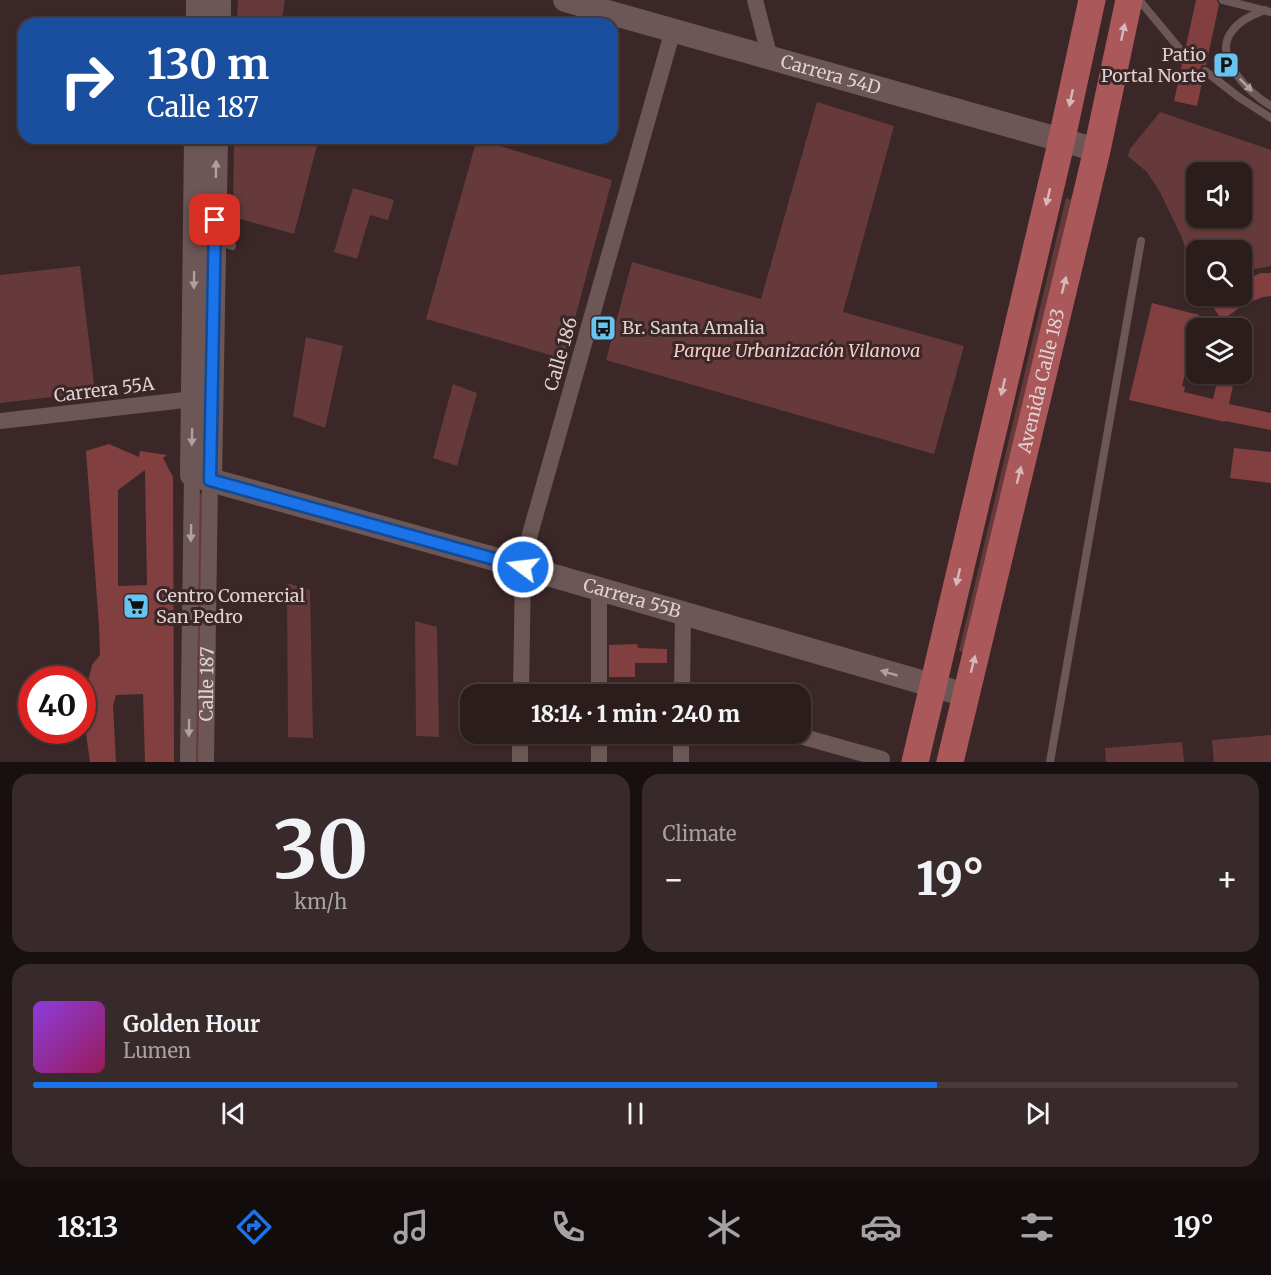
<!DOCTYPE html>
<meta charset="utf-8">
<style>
:root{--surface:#2c1d1d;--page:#382a2a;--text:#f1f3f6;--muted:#a6a2a4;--line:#483b3b;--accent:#1a73e8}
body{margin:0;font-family:Merriweather,serif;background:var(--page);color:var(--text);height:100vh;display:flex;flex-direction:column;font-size:22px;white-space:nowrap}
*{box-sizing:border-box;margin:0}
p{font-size:20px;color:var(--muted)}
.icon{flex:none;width:33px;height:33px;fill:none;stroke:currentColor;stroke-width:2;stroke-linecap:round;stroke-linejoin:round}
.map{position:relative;height:762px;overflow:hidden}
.sheet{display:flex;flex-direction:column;gap:12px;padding:12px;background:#181010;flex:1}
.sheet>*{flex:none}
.guide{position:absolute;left:18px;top:18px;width:600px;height:126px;border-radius:18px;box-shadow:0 2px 4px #0004,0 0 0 2px var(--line);background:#1a4fa0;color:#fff;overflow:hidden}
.controls{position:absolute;left:1186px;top:162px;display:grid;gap:12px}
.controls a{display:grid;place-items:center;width:66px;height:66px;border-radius:12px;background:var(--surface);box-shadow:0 2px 4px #0004,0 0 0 2px var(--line);font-size:30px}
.speed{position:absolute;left:18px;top:666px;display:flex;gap:12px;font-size:30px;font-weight:700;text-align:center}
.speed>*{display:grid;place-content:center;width:78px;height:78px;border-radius:50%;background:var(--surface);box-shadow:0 2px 4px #0004,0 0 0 2px var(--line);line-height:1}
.speed .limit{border:9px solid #d22;background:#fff;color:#111}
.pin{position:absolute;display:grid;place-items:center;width:51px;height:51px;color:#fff;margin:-26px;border-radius:12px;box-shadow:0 3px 9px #0006}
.me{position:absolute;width:66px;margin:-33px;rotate:285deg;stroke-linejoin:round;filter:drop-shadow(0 0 4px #0008)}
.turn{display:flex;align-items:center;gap:21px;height:126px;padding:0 30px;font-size:27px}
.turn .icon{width:78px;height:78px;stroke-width:2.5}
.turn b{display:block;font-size:42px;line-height:51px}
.big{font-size:45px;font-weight:800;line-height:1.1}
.sheet .widget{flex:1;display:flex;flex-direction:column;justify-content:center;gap:9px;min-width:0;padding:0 21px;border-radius:18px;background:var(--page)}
.sheet .dial{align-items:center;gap:0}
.dial b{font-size:78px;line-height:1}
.song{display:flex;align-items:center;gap:18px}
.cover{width:72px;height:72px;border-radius:9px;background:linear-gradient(135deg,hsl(270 70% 55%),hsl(330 70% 35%))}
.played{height:6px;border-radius:3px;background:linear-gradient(90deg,var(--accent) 75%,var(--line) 75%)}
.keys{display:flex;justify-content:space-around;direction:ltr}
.heat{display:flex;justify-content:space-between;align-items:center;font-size:33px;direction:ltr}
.sheet .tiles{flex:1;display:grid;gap:12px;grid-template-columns:1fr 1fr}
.widget:last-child{grid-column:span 2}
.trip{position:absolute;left:460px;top:684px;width:351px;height:60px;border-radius:18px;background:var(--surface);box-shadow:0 2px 4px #0004,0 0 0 2px var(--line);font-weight:800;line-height:60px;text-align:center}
.dock{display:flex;height:96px;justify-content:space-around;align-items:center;background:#120c0c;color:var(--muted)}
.dock .icon{width:42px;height:42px}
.dock .on{color:var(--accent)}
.dock b{font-size:27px;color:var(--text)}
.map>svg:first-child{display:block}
.green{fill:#663a3a;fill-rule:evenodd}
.building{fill:#813f40;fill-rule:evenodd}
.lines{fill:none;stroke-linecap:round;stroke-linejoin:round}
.lane{stroke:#6d5756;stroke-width:8}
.street{stroke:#6d5756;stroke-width:16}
.secondary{stroke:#6d5756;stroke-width:24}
.primary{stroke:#ab585a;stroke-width:27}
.oneway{fill:#d5b9b9}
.oneway2{fill:#b1a0a0}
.route-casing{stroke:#114b97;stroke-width:15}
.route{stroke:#1a73e8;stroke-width:10}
.labels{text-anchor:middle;stroke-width:6;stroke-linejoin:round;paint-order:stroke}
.poi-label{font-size:18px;fill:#dfd1d1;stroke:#3b2727;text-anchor:start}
.street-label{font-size:18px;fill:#dfd1d1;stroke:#3b2727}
.park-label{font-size:18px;font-style:italic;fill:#f5cbc9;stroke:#3b2727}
</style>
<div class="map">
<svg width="1271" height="762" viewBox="0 0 1271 762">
<rect width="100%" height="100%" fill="#3b2727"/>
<g class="green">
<path d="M238,0H285L281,24H237Z"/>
<path d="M817,102L894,126L843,312L964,346L934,454L606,360L632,262L761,299Z"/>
<path d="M1160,112L1271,150V266L1242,271V250H1197V278L1191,267L1182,238L1160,192L1147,172L1128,156L1130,149ZM1197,172H1242V218H1197Z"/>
<path d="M234,138H319L294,234L233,217Z"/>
<path d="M477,139L612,180L564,359L426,319Z"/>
<path d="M353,188L394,200L388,220L370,215L357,259L334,252Z"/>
<path d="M1066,198L1071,200L964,652L959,651Z"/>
<path d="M80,266L95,392L0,403V275Z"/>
<path d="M306,337L343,346L325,428L293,416Z"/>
<path d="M453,384L477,393L457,466L433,458Z"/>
<path d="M199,493L202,494L199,762H194Z"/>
<path d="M287,583L310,590L313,738L288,737Z"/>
<path d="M415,621L437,627L439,737L416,736Z"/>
<path d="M1271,735V762H1214L1212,740Z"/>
<path d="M1182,742L1184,762H1106L1105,748Z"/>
</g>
<g class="building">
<path d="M1196,0H1217L1219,5L1206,65H1202L1199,70V74L1203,78L1197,106L1174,101L1183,60L1188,59L1190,56V52L1186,46Z"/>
<path d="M1261,273H1271V296L1263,297L1245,304L1222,320L1208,300L1215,296H1242V281Z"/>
<path d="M1152,303L1199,315L1182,386L1185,387L1184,392L1213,399L1217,382L1233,385L1229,404L1271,413V430L1225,421V422L1129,400Z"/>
<path d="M109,444L139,457L140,451L167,455L163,458L173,477L174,762H145L143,694L116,695L113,706L116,762H90L82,705L92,665L100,655L99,626L86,451ZM145,470L147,585L118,586V490Z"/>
<path d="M1234,448L1271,452V483L1230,478Z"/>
<path d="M637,644L638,648L667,649V663H635V677H609V645Z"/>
</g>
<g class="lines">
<g class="lane">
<path d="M1139,0L1184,54"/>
<path d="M1223,0L1271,12"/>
<path d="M1265,10C1252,15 1238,21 1230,34C1214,60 1251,94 1271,106"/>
<path d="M1205,71L1240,98L1271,118"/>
<path d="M215,241L232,246"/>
<path d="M1050,762L1141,241"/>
</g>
<g class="street">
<path d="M755,0L770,58"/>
<path d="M0,421L202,398"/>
<path d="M521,694L523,567L530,534L673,30"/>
<path d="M599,694V589"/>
<path d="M682,694L683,613"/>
<path d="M793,734L882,759"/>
<path d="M188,762L192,475"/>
<path id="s1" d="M206,762L210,480"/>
<path d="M520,762V734"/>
<path d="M599,762V734"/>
<path d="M681,762V734"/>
</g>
<g class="secondary">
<path id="s2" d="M565,0L1097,150"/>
<path d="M198,24V0"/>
<path d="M219,24V0"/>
<path id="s3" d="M196,138L192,475L523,567L966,695"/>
<path d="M210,480L216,138"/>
</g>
<g class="primary">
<path d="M915,762L1059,152L1092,0"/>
<path id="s4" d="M950,762L1097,150L1129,0"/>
</g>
</g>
<defs><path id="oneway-solid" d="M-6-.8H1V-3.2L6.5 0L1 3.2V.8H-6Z" transform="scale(1.5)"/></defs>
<g class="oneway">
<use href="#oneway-solid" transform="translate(1123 32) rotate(-78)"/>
<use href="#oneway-solid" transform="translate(1071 98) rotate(102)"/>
<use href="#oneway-solid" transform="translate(1048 197) rotate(103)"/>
<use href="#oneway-solid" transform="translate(1064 285) rotate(-76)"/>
<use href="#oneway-solid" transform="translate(1003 387) rotate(103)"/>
<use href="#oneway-solid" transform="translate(1019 475) rotate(-76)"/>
<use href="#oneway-solid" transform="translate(958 577) rotate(103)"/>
<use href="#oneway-solid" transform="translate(973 664) rotate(-76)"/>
</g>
<g class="oneway2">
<use href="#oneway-solid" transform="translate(1246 85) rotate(45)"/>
<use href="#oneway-solid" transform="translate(216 169) rotate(-89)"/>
<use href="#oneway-solid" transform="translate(194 280) rotate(91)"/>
<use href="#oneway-solid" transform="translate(192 437) rotate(91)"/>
<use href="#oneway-solid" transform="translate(191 533) rotate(91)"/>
<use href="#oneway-solid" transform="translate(889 673) rotate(-164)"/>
<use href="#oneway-solid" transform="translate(189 728) rotate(91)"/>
</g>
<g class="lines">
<defs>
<path id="route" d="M215,220L210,480L523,567"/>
</defs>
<use href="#route" class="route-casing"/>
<use href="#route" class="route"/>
</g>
<defs>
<symbol id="parking-square" viewBox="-11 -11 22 22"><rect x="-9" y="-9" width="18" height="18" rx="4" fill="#67c4f0" stroke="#3b2727"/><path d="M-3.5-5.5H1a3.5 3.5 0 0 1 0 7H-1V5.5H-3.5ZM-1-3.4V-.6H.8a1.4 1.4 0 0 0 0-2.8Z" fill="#111"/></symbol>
<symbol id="bus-square" viewBox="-11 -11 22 22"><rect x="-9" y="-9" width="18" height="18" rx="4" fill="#67c4f0" stroke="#3b2727"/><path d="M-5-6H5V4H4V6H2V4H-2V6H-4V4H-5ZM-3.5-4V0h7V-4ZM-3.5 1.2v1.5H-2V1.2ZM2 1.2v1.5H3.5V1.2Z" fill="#111"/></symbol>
<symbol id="supermarket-square" viewBox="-11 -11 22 22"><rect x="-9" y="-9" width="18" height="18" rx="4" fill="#67c4f0" stroke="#3b2727"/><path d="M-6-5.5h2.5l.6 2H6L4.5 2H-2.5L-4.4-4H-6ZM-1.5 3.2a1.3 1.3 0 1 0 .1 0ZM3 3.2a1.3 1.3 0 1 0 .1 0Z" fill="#111"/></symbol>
</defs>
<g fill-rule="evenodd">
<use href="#parking-square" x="1211" y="50" width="30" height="30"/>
<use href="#bus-square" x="588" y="313" width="30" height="30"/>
<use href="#supermarket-square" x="121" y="591" width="30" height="30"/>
</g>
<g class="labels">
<g class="poi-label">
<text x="1206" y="61" text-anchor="end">Patio<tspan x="1206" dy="21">Portal Norte</tspan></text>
<text x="622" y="334">Br. Santa Amalia</text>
<text x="156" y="602">Centro Comercial<tspan x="156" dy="21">San Pedro</tspan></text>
</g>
<g class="street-label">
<text dy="6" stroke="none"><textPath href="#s2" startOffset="276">Carrera 54D</textPath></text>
<text transform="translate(561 354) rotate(-74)" y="6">Calle 186</text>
<text dy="6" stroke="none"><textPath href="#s4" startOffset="392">Avenida Calle 183</textPath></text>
<text transform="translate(104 390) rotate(-7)" y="6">Carrera 55A</text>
<text dy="6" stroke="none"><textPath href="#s3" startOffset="794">Carrera 55B</textPath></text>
<text dy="6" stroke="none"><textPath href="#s1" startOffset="78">Calle 187</textPath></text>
</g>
<g class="park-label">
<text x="797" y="357">Parque Urbanización Vilanova</text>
</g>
</g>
</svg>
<div class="controls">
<a><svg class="icon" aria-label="sound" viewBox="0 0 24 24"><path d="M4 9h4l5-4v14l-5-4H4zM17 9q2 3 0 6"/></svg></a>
<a><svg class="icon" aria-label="search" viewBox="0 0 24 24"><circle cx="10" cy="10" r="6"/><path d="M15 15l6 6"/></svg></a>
<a><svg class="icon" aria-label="layers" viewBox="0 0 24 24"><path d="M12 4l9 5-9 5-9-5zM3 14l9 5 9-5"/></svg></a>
</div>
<div class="speed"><div class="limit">40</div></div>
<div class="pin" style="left:215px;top:220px;background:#d93025"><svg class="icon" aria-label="arrive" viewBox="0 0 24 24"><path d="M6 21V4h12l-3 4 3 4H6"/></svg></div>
<svg class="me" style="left:523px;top:567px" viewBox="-20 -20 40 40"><circle r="17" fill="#1a73e8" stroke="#fff" stroke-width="3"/><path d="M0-11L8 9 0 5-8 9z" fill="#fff"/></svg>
<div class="trip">18:14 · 1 min · 240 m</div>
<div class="guide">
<div class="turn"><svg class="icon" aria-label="right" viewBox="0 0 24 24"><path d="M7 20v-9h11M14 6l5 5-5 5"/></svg><div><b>130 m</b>Calle 187</div></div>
</div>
</div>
<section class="sheet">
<div class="tiles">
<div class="widget dial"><b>30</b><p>km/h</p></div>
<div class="widget"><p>Climate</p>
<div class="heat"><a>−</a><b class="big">19°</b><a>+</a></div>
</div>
<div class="widget">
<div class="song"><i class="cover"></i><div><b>Golden Hour</b><p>Lumen</p></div></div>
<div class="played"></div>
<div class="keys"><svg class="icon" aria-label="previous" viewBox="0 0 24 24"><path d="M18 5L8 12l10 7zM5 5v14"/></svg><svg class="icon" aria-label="pause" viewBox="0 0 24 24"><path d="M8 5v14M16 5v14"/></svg><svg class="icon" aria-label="next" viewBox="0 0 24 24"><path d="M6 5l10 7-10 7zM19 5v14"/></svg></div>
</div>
</div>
</section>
<nav class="dock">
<b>18:13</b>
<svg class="icon on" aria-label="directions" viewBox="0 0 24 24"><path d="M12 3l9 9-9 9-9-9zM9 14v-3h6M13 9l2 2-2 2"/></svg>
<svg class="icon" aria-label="music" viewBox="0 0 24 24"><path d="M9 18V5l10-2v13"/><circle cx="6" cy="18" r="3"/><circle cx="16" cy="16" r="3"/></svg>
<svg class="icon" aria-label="phone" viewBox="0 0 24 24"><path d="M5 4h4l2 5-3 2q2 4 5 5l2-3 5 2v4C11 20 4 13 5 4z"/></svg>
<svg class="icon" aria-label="climate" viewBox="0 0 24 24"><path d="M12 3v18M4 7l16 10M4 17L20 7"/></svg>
<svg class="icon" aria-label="car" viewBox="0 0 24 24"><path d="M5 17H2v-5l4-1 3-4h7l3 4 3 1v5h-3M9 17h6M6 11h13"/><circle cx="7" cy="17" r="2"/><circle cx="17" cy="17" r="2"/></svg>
<svg class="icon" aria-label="filters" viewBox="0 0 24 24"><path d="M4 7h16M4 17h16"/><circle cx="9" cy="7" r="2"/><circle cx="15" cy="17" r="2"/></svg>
<b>19°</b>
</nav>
